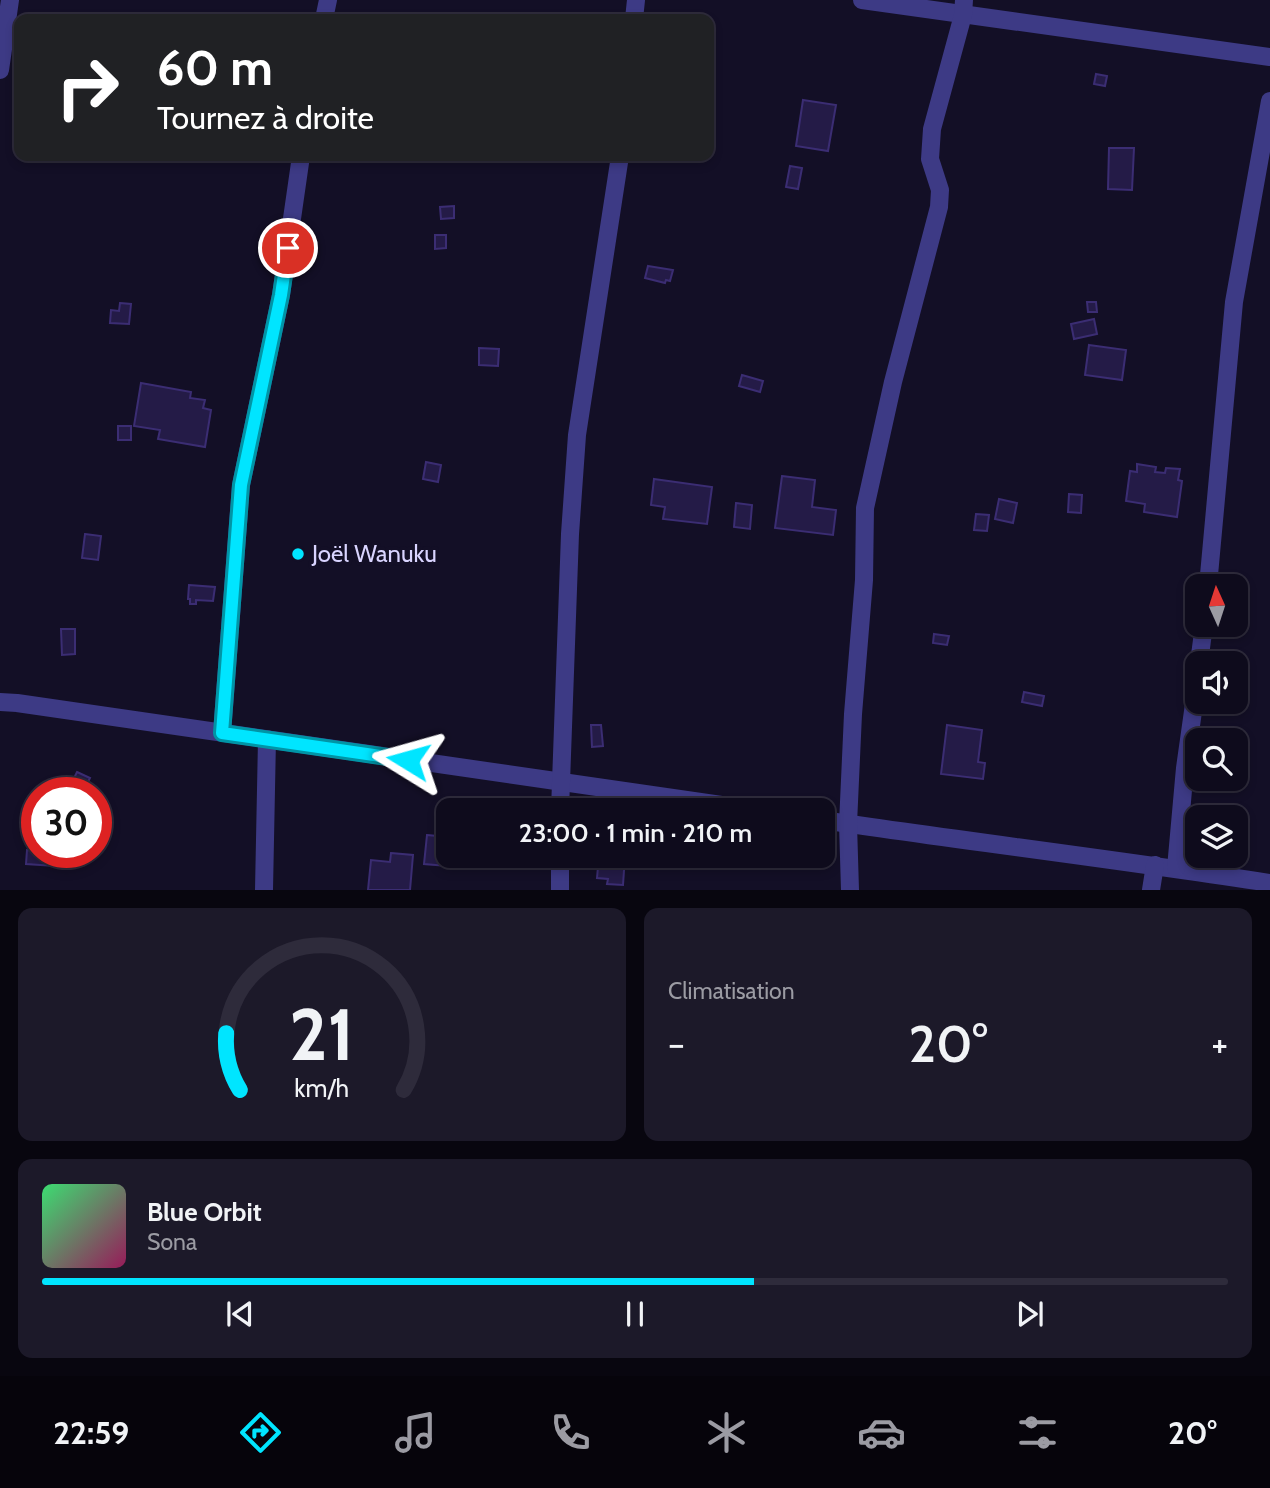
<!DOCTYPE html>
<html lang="fr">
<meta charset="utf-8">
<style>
:root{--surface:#0e0b1c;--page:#1c1929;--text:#f1f3f6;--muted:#9b9ba3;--line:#2e2b3b;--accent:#00e5ff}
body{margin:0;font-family:Cabin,sans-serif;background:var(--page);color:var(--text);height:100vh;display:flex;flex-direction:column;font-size:26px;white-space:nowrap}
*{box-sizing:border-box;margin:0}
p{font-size:23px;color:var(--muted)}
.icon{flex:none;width:38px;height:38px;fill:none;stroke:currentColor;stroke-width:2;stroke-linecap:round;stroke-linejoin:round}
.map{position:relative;height:890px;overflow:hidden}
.sheet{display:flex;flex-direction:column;gap:18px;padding:18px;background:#08060f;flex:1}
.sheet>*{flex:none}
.top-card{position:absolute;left:14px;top:14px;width:700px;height:147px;border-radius:14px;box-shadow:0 4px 10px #0003,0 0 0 2px var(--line);background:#202124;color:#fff;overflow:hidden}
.needle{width:46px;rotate:357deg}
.buttons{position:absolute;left:1185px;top:574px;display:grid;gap:14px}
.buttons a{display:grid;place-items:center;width:63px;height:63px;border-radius:14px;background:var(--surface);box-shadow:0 4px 10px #0003,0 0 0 2px var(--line);font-size:35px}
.speed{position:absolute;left:21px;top:777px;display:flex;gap:14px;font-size:35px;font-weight:700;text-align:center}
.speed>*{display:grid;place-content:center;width:91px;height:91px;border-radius:50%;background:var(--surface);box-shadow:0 4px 10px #0003,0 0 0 2px var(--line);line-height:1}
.speed .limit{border:10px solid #d22;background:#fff;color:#111}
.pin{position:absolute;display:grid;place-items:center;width:60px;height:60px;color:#fff;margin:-30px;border:4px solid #fff;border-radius:50%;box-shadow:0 2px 7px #0007}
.me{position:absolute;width:77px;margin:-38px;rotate:278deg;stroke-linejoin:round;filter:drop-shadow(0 0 5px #0008)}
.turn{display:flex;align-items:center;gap:24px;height:147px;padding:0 28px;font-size:32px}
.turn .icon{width:91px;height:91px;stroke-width:2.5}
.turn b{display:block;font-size:49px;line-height:60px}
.big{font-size:52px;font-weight:600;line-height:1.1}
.sheet .tile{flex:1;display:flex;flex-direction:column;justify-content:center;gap:10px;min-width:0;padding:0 24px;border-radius:14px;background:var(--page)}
.sheet .dial{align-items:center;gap:0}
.dial svg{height:182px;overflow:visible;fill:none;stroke:var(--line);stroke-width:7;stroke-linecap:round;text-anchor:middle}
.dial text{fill:var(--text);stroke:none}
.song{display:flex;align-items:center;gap:21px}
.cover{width:84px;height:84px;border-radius:10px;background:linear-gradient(135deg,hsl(140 70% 55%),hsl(330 70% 35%))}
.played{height:7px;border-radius:4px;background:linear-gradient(90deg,var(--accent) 60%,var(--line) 60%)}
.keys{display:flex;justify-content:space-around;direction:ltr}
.heat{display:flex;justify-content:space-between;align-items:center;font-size:38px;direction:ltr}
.sheet .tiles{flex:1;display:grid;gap:18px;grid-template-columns:1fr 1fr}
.tile:last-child{grid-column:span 2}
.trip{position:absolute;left:436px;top:798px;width:399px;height:70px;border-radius:14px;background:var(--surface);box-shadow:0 4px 10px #0003,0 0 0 2px var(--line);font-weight:600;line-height:70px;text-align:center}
.tab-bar{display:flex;height:112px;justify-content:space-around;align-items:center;background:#06040b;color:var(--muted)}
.tab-bar .icon{width:49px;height:49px}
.tab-bar .selected{color:var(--accent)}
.tab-bar b{font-size:32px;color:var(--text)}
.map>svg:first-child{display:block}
.building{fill:#241b47;stroke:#3b2d73;stroke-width:2}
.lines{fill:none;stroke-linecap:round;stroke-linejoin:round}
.minor{stroke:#3d3a85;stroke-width:18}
.route-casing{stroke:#0095a6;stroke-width:18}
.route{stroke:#00e5ff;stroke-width:12}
.poi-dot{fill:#00e5ff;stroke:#130f26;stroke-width:2.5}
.labels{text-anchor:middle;stroke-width:7;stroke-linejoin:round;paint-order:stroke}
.poi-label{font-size:24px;fill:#d9d4ff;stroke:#130f26;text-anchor:start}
</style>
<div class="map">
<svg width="1270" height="890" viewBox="0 0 1270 890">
<rect width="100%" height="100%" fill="#130f26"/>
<g class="building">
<path d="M1096,74L1107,76L1105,86L1094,84Z"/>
<path d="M803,100L836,105L828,151L796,146Z"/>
<path d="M1109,148H1134L1132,190L1108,189Z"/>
<path d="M790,166L802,168L798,189L786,187Z"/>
<path d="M454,206V218L441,219L440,207Z"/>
<path d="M435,235H446V248L435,249Z"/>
<path d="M648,266L673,270L670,281L666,280L665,283L645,278Z"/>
<path d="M1087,302H1096L1097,312H1088Z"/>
<path d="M120,303L131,304L129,324L110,323L111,310L119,311Z"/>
<path d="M1094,319L1097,334L1074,339L1071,324Z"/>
<path d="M1089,345L1126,350L1122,380L1085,375Z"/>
<path d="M479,348L499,349L498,366L479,365Z"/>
<path d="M742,375L763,381L760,392L739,386Z"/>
<path d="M141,383L191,392L190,398L205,400L203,408L211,410L205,447L158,439L160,430L134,426Z"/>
<rect x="118" y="426" width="13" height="14"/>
<path d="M426,462L441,465L438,482L423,479Z"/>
<path d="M1137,464L1156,467L1155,472L1165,473L1166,468L1180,469L1178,480L1182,481L1177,517L1144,512L1145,504L1126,501L1130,471L1137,472Z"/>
<path d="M782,476L815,480L812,507L836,510L833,535L775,528Z"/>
<path d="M654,479L712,487L707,524L663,519L665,507L651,505Z"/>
<path d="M1069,494L1082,495L1081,513L1068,512Z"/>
<path d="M999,499L1017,503L1013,523L995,519Z"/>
<path d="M736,503L752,505L750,529L734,527Z"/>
<path d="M976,514L989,515L987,531L974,530Z"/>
<path d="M85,534L101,536L98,560L82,558Z"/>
<path d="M189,585L215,587L213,601L196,600V604H190V599H188Z"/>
<path d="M61,629H75V654L62,655Z"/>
<path d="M934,634L949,636L947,645L933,643Z"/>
<path d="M1024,692L1044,696L1042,706L1022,702Z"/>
<path d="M591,725H601L603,746L592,747Z"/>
<path d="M947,725L982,730L978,762L985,763L983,779L941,774Z"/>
<path d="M77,772L90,778L85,788L72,782Z"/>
<path d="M427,835L448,837L447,866L424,864Z"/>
<path d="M27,850L56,852L55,866L26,864Z"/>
<path d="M391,853L413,855L410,890H368L371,860L390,862Z"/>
<path d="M599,856H625L623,885L607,884L608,879L597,878Z"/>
</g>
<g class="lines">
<g class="minor">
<path d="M862,0L1270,57"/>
<path d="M324,19L328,0"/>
<path d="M634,19L636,0"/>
<path d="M0,70L10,0"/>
<path d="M1208,586L1234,302L1270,101"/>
<path d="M1199,663L1204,625"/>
<path d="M0,702L17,703L756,810"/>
<path d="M222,733L241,485L281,295L301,156"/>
<path d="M560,810L570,534L577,435L620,156"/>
<path d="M822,820C972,842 1121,860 1270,883"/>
<path d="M1176,868L1185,768L1197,683"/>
<path d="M264,890L267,739"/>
<path d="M560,890V856"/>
<path d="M850,890L848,824L853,714L864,580L865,508L893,382L939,207L940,190L930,159L932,129L963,15L964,0"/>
<path d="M1151,890L1155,865"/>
</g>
</g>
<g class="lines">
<defs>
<path id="route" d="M288,248L281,295L241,485L222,733L408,760"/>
</defs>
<use href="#route" class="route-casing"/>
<use href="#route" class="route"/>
</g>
<circle class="poi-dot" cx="298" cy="554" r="7"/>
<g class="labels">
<g class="poi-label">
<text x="312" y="562">Joël Wanuku</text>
</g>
</g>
</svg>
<div class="buttons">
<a><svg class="needle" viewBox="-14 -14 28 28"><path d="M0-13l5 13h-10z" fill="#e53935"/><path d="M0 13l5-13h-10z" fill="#9b9ba3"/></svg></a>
<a><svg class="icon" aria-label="sound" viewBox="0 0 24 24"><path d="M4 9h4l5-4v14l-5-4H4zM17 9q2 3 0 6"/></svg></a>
<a><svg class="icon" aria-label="search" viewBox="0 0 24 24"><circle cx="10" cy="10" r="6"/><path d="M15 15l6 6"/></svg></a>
<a><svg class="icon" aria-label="layers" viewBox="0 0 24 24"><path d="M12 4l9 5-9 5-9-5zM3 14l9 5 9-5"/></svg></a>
</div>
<div class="speed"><div class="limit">30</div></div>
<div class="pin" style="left:288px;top:248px;background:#d93025"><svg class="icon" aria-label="arrive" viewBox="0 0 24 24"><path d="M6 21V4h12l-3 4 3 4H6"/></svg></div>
<svg class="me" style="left:408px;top:760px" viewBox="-20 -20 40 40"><path d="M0-17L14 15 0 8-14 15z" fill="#00e5ff" stroke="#fff" stroke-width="4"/></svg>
<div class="trip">23:00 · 1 min · 210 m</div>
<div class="top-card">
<div class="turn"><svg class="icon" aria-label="right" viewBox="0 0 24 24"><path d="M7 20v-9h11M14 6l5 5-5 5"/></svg><div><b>60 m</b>Tournez à droite</div></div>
</div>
</div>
<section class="sheet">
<div class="tiles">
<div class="tile dial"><svg viewBox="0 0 100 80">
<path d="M14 69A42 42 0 1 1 86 69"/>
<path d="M14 69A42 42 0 0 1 8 44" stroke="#00e5ff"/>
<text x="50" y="56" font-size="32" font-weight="700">21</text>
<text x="50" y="72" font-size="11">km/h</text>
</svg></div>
<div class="tile"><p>Climatisation</p>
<div class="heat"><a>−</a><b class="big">20°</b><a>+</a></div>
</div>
<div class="tile">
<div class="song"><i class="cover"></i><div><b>Blue Orbit</b><p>Sona</p></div></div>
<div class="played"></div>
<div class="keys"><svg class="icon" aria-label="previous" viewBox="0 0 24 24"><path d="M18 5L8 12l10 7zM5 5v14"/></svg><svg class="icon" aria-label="pause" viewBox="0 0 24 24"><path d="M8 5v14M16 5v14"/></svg><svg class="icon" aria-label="next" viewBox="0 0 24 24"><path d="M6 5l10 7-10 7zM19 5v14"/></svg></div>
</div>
</div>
</section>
<nav class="tab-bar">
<b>22:59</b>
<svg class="icon selected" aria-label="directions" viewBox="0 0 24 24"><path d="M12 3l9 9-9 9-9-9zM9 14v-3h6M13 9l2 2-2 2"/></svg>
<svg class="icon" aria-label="music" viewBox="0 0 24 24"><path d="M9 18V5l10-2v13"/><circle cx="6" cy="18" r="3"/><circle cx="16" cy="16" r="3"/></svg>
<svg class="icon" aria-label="phone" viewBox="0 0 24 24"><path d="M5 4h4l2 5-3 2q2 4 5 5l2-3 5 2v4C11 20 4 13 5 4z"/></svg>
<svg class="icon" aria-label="climate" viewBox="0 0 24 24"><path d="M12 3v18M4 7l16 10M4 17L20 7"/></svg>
<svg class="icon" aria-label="car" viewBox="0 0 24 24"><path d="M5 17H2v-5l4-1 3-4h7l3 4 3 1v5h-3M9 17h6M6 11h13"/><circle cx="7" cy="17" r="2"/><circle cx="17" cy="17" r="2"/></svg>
<svg class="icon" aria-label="filters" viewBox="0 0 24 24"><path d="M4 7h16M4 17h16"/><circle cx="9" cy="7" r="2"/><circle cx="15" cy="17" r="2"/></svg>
<b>20°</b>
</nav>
